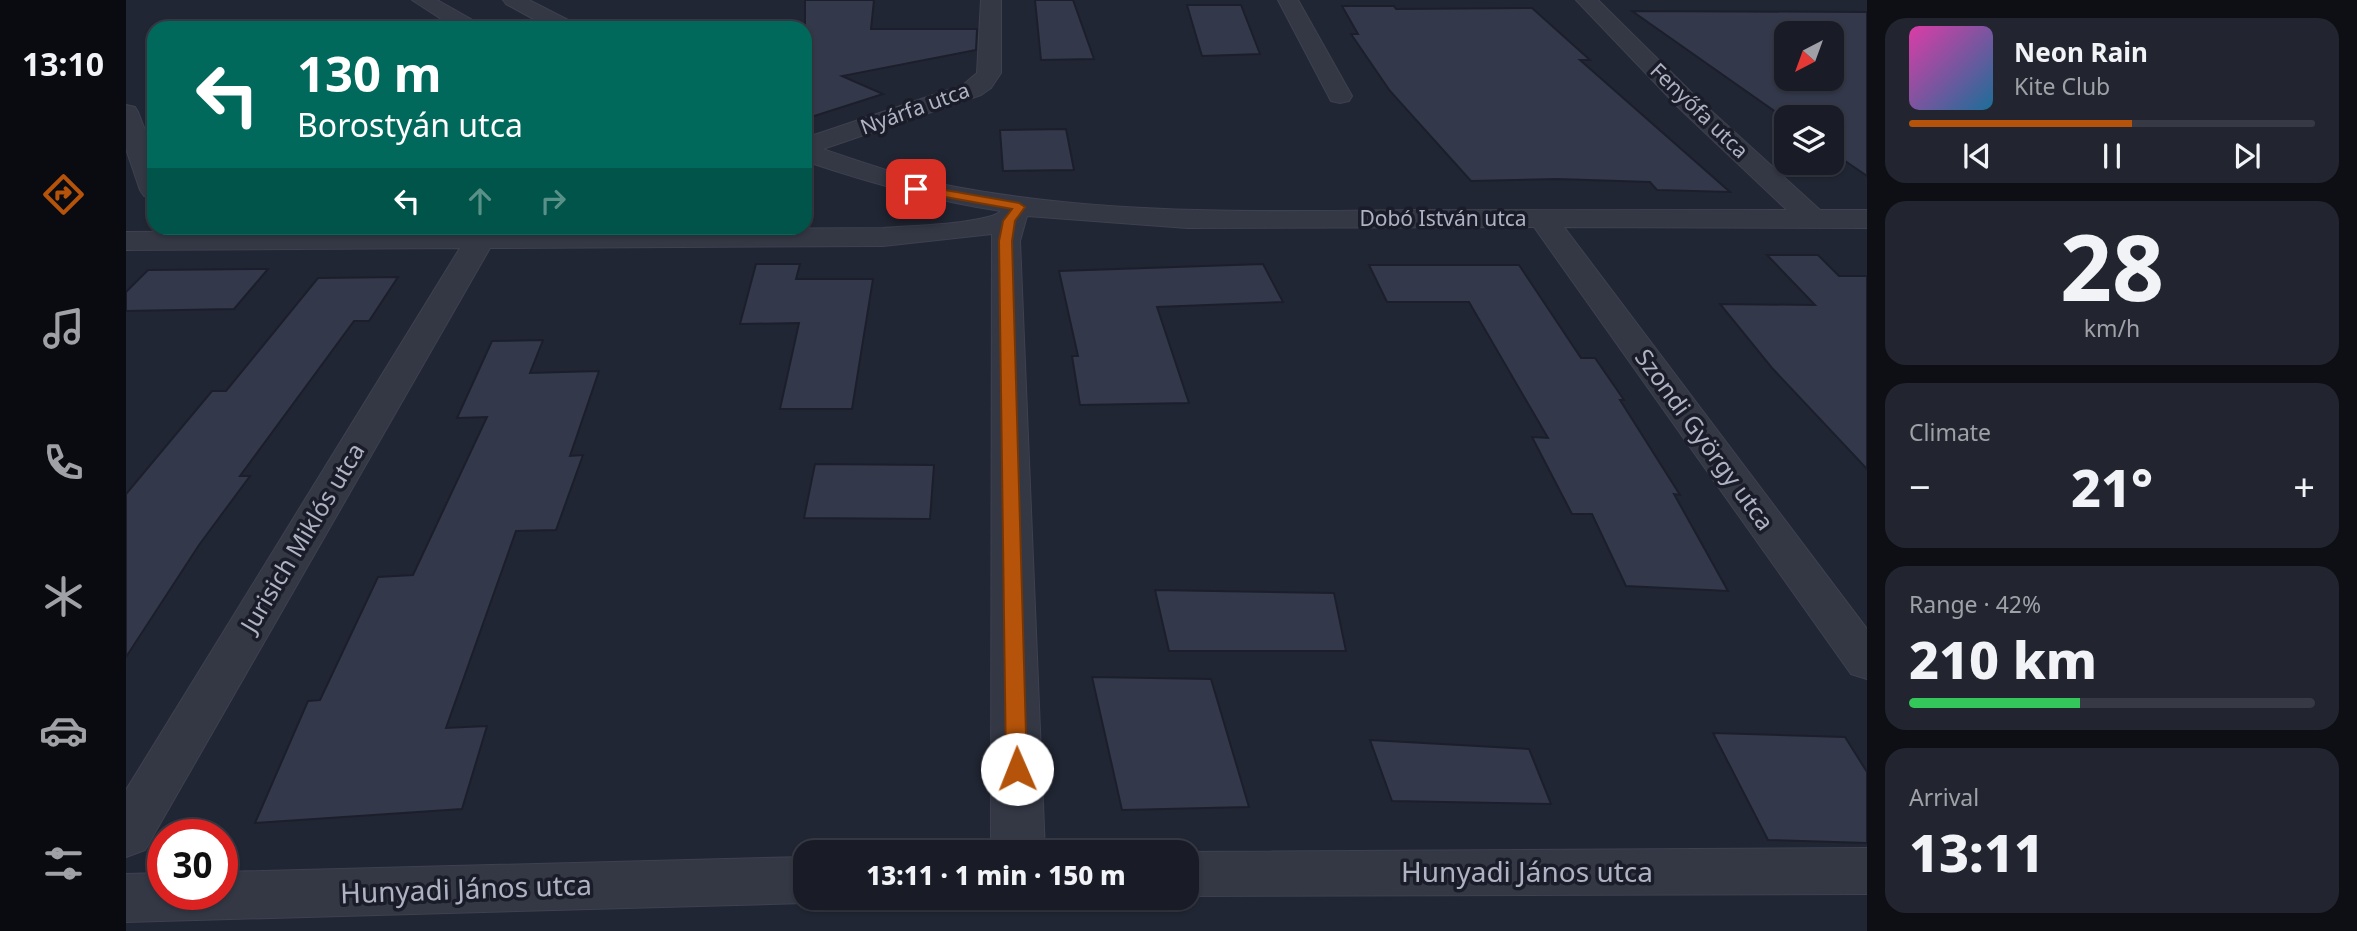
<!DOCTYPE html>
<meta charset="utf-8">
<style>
:root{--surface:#191c27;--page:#22252f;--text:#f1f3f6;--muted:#9fa1a7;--line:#373a44;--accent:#b45309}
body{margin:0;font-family:"Noto Sans",sans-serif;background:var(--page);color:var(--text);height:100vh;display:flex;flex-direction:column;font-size:26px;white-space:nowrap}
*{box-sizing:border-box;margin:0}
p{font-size:23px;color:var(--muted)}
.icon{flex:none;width:38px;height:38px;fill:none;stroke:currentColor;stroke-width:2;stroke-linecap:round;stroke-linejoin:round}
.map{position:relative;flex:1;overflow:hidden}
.details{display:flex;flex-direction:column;gap:18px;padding:18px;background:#0e0f15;width:490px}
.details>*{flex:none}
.hud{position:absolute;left:21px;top:21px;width:665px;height:214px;border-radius:21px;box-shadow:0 2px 5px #0004,0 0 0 2px var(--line);background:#00695c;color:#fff;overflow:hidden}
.needle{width:46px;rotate:221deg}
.controls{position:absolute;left:1648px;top:21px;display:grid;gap:14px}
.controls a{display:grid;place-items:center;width:70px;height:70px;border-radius:14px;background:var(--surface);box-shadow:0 2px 5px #0004,0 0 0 2px var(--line);font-size:35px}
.speed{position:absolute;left:21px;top:819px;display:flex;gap:14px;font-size:35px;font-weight:700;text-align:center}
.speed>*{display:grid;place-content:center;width:91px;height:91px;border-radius:50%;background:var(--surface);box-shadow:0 2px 5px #0004,0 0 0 2px var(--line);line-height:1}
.speed .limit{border:10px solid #d22;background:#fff;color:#111}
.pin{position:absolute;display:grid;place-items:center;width:60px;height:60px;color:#fff;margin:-30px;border-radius:14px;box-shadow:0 4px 10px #0006}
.me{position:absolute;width:77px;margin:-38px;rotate:359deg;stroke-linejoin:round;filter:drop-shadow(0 0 5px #0008)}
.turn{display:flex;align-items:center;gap:24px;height:147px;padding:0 35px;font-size:32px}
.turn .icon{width:91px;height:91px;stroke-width:2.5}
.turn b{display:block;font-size:49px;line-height:60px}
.lanes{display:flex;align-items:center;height:66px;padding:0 35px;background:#0003;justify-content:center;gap:35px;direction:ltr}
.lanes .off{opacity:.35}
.big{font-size:52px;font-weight:800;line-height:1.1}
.details .card{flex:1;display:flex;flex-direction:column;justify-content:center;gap:10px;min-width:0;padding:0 24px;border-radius:21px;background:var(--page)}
.details .dial{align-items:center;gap:0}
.dial b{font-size:91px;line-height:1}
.song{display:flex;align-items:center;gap:21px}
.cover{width:84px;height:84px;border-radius:10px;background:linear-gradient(135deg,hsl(320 70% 55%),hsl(200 70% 35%))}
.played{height:7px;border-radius:4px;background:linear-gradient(90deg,var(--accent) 55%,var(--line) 55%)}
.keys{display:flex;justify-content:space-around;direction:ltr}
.heat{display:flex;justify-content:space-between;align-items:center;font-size:38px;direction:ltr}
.charge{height:10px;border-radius:5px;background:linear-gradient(90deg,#34c759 42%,var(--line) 0)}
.trip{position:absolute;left:667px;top:840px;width:406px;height:70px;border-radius:21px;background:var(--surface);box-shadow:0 2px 5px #0004,0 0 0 2px var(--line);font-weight:800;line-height:70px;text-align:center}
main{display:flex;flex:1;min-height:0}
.tab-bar{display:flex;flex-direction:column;width:126px;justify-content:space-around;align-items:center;background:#0a0b10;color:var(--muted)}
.tab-bar .icon{width:49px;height:49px}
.tab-bar .on{color:var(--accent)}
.tab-bar b{font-size:32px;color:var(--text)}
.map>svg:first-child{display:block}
.building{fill:#33394b;stroke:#1c1f2b;stroke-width:2;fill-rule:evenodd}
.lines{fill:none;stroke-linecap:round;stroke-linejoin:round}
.street-casing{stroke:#3e414f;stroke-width:2}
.street{fill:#343845;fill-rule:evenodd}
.route{fill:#b45309;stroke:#753606;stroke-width:2}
.labels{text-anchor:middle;stroke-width:7;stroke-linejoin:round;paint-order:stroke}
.far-street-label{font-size:21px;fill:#aeb2c2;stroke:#1a1d29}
.street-label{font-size:24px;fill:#aeb2c2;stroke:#1a1d29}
.near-street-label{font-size:28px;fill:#aeb2c2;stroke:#1a1d29}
</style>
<main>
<nav class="tab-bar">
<b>13:10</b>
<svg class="icon on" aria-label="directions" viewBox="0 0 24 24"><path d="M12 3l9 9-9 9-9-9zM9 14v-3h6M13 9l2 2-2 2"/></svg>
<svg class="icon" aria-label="music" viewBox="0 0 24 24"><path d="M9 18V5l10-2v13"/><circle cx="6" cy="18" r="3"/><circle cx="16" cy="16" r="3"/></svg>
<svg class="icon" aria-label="phone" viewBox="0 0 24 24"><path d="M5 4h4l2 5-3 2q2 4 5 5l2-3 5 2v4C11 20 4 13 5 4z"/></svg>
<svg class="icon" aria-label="climate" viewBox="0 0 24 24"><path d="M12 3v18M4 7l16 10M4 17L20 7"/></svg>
<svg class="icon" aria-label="car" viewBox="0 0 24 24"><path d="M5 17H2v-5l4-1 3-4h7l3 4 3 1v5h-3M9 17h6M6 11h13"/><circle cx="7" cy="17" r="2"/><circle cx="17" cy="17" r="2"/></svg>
<svg class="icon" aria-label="filters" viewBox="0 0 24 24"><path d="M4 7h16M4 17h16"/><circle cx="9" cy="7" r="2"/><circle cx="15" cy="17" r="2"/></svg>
</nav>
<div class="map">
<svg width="1741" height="931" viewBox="0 0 1741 931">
<rect width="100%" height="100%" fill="#212634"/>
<g class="building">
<path d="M679,0H748L745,29H851L850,50L716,76L757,94L679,119Z"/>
<path d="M909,0H947L968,59L915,60Z"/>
<path d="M1061,5H1115L1134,54L1076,56Z"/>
<path d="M1216,6H1268L1270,9L1406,8L1464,60H1454L1604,192L1531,190L1524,182L1431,179L1345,181L1264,91L1225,34H1232Z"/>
<path d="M1506,11L1741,12V176L1706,152V117H1661V120ZM1661,33H1706V79H1661Z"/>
<path d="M940,129L948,170L877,171L874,130Z"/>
<path d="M1641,255H1692L1713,276H1741V469L1646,368L1594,304L1689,305Z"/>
<path d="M630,264H674L670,279H747L726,409H654L673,323L614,324Z"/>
<path d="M1137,264L1157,302L1031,307L1063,403L954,405L946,356H952L933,271Z"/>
<path d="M1243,265H1393L1455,358H1469L1498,400H1494L1554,495L1548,494L1602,591L1500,586L1466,514H1446L1406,437L1422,438L1343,302H1261Z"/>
<path d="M142,269L108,309L0,311V292L22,270Z"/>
<path d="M272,277L243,321H228L114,476H124L73,545L0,657V494L86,391H100L192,278Z"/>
<path d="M417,340L404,373L473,371L444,456L457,455L430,530L390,531L320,728L361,726L336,809L129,823L182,701L194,700L252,577L287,575L361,417L331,418L366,341Z"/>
<path d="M689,464L808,465L804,519L678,518Z"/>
<path d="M1029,590L1208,593L1220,651H1043Z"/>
<path d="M966,677L1085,679L1123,807L996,810Z"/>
<path d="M1587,733L1719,737L1741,772V843L1642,840Z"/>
<path d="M1244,740L1403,749L1425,804L1266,801Z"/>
</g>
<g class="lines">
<defs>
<g id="street">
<path d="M286,0H311L352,23L355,28H329Z"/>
<path d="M377,0H403L448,23L451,28H424L380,4Z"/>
<path d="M855,0H875V73L865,88L855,95L697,149C741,164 784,179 830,187C980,215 1133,212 1285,210C1410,209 1535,210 1661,210L1553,108L1450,0H1472L1571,98L1694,210H1741V228L1438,227L1741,629V679L1725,674L1408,227L1061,228L901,216L894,241L919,852H865L866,234L757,246L364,248L19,850L0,857V790L334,248L0,250V232L757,228C780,226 862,224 875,211C808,201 744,183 679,161V138L837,85L851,73Z"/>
<path d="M1152,0H1172L1226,96L1223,101L1214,103L1205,101Z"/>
<path d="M0,105L9,107L12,112L28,153V198L18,196L14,190L0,149Z"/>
<path d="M1741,848V894L1060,896V852H1054Z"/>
<path d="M679,857V898H694L679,903L0,922V874L37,873V894H96V872Z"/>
</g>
</defs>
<use href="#street" class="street-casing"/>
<use href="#street" class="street"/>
</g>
<path class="route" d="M790,185L893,203L899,207L889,221L886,241L901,769L898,775L891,777L883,775L880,769L873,241L877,221L886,209L786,191V186Z"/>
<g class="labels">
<g class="far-street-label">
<text transform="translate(789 109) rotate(-20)" y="7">Nyárfa utca</text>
<text transform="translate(1573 111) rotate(44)" y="7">Fenyőfa utca</text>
<text x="1317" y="226">Dobó István utca</text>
</g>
<g class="street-label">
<text transform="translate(1578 440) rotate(54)" y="8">Szondi György utca</text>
<text transform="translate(177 538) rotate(-59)" y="8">Jurisich Miklós utca</text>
</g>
<g class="near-street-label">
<text x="1401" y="882">Hunyadi János utca</text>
<text transform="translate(340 889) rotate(-2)" y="10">Hunyadi János utca</text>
</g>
</g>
</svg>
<div class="controls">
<a><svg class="needle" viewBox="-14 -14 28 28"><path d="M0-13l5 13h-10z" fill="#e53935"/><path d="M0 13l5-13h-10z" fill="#9fa1a7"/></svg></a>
<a><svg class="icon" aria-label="layers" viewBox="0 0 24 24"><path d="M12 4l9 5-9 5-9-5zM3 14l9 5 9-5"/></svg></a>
</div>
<div class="speed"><div class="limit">30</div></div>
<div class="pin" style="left:790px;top:189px;background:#d93025"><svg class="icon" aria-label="arrive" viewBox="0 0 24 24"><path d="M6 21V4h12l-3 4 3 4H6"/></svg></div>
<svg class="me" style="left:891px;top:769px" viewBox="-20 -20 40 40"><circle r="19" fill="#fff"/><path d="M0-13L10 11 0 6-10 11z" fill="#b45309"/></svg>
<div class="trip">13:11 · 1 min · 150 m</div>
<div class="hud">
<div class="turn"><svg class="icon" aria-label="left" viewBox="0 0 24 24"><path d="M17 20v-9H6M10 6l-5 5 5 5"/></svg><div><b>130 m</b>Borostyán utca</div></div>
<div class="lanes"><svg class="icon" aria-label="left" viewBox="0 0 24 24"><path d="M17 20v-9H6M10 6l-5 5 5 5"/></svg><svg class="icon off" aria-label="ahead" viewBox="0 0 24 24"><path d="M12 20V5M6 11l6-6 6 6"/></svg><svg class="icon off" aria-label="right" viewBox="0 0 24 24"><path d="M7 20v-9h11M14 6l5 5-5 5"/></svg></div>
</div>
</div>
<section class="details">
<div class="card">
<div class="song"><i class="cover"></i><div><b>Neon Rain</b><p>Kite Club</p></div></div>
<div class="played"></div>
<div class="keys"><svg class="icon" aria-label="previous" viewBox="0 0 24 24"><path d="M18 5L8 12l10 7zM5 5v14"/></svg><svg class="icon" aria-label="pause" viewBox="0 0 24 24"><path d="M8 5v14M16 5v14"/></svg><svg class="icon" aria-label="next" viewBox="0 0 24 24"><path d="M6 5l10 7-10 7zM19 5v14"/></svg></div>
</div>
<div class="card dial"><b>28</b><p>km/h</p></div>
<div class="card"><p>Climate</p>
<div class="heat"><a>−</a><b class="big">21°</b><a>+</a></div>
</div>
<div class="card"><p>Range · 42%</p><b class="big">210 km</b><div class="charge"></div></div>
<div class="card"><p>Arrival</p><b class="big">13:11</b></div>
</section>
</main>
